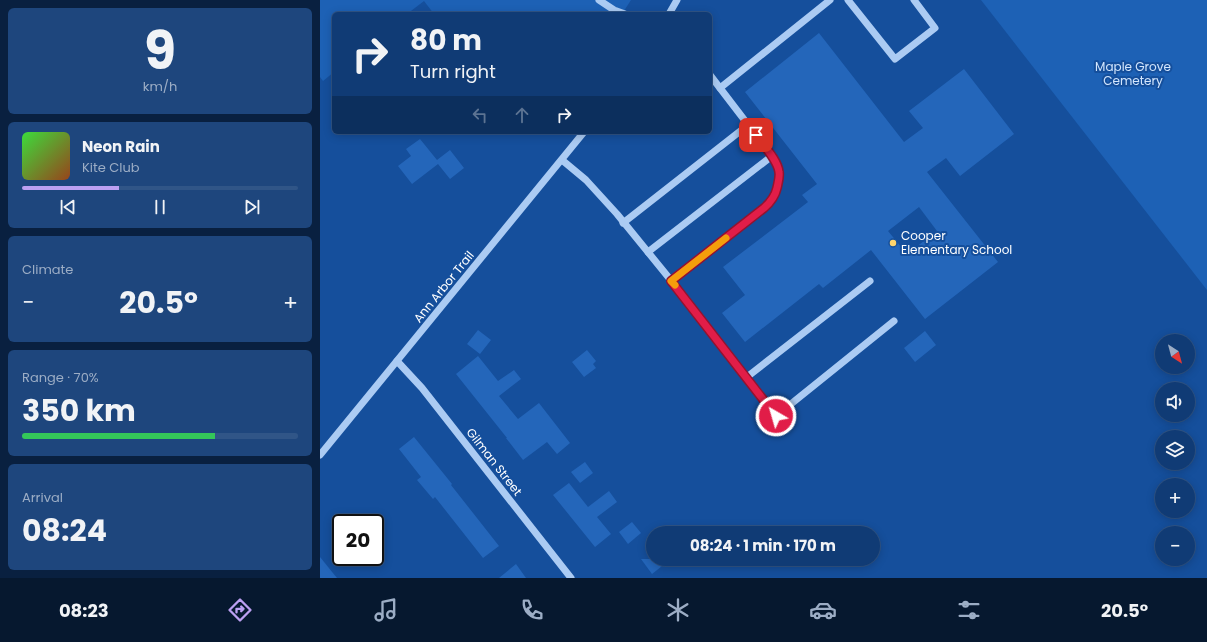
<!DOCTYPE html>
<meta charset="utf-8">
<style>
:root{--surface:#103b75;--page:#1e467d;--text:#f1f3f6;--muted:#9cadc5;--line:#305587;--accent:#bca0f2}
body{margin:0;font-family:Poppins,sans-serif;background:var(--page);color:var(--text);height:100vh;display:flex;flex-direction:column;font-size:15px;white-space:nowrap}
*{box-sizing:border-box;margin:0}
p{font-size:13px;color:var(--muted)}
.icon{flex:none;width:22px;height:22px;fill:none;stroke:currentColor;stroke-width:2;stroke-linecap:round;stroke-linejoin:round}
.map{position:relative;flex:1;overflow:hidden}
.panel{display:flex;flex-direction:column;gap:8px;padding:8px;background:#092040;width:320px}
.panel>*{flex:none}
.top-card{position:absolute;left:12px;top:12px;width:380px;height:122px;border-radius:6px;box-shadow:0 2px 10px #0003,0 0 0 1px var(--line);background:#103b75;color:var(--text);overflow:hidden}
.needle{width:26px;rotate:144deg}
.fabs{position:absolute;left:835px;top:334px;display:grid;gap:8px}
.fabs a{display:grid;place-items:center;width:40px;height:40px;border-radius:50%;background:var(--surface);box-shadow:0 2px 10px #0003,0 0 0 1px var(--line);font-size:20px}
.speed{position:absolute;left:12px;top:514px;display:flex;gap:8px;font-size:20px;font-weight:700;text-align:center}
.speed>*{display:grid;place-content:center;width:52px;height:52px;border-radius:50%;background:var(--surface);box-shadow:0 2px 10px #0003,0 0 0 1px var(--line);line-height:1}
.speed .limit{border:2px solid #111;border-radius:6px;background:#fff;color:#111}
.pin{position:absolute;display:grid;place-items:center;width:34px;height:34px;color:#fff;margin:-17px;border-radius:8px;box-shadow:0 2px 6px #0006}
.me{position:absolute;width:44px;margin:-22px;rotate:322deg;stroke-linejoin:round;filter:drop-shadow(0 0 3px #0008)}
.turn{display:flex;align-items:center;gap:14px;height:84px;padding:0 12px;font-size:18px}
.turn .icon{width:52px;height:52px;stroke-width:2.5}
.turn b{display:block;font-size:28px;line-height:34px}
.lanes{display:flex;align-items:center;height:38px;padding:0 12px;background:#0003;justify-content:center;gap:20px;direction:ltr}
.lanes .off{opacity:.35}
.big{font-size:30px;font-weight:700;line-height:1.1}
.panel .widget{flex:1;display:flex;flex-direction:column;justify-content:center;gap:6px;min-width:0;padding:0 14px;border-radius:6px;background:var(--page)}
.panel .dial{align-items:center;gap:0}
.dial b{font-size:52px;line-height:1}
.song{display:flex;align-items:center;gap:12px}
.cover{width:48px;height:48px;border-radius:6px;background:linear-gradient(135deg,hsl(120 70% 55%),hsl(20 70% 35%))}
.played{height:4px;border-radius:2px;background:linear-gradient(90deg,var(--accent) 35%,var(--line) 35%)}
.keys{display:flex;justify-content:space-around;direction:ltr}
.heat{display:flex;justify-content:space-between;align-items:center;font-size:22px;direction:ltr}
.charge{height:6px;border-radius:3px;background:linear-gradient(90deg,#34c759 70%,var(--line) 0)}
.trip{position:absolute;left:326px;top:526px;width:234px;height:40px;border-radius:20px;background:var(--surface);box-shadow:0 2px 10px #0003,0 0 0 1px var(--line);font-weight:700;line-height:40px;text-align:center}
.tabs{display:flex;height:64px;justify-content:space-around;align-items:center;background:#06182f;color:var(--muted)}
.tabs .icon{width:28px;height:28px}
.tabs .current{color:var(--accent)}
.tabs b{font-size:18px;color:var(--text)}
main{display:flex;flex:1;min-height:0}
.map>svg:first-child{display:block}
.green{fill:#1d61b5}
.building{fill:#2466ba;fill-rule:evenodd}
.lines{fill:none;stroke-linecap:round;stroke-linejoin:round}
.minor{stroke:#abcbf3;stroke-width:7}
.route-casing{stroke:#92132f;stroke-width:10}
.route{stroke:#e11d48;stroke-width:7}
.slow{stroke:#f59e0b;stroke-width:7}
.poi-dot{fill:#ffd56d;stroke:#154f9c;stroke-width:1.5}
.labels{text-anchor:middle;stroke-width:4;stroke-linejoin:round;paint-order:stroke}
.park-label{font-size:12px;fill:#d3e6fd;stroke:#154f9c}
.poi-label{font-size:12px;fill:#fff;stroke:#154f9c;text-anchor:start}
.street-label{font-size:12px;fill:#fff;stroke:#154f9c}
</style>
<main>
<section class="panel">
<div class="widget dial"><b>9</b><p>km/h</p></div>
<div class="widget">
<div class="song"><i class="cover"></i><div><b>Neon Rain</b><p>Kite Club</p></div></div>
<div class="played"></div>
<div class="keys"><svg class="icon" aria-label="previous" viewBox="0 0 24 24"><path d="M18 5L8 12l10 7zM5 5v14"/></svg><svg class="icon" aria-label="pause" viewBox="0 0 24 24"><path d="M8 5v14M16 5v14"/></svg><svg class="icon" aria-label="next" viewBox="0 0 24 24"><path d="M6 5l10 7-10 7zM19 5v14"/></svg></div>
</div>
<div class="widget"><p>Climate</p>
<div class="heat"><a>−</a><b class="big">20.5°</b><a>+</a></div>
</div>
<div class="widget"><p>Range · 70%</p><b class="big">350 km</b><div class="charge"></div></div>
<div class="widget"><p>Arrival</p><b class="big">08:24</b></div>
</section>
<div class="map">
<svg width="887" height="578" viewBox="0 0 887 578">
<rect width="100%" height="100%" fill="#154f9c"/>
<g class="green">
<path d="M0,0H311L302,14H114L104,1L87,14H14V72L3,81L0,77Z"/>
<path d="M661,0H887V290Z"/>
</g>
<g class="building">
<path d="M499,33L584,142L603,128L589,111L644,69L694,134L640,176L626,158L607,172L678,262L605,319L551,250L503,288L499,284L425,342L402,313L425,295L403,267L488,202L482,195L497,184L425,92ZM599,207L617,231L587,254L568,231Z"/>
<path d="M100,139L117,160L130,150L144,168L130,179L118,164L92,184L78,166L91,156L86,149Z"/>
<path d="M158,330L171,340L160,354L147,344Z"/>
<path d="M605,331L616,345L595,362L584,348Z"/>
<path d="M267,350L276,361L273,364L276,368L264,377L252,362Z"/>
<path d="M158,356L178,381L194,370L201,379L179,396L198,419L219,403L250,443L237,454L227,442L203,460L186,438H187L136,374Z"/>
<path d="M94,437L132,484L131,485L179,546L163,558L115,497L113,499L97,480L101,477L79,449Z"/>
<path d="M265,462L273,473L260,483L251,472Z"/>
<path d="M249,483L268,507L289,491L297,502L277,517L291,534L275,547L233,495Z"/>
<path d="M312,522L321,533L308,544L299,532Z"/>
<path d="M0,557L17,578H0Z"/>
<path d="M321,559H351L332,574Z"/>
<path d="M196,564L206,578H179Z"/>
</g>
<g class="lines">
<g class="minor">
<path d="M279,0L294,10L305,14"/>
<path d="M528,0L575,59L615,28L594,0"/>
<path d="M349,14L357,0"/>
<path d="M400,88L510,0"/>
<path d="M242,160L266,180L297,214L358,289L456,416L574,321"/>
<path d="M303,223L428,125"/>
<path d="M328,252L452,156"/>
<path d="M351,281L450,203C455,194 460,182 459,171C459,166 455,161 452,156L390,75"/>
<path d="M77,361L102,388L251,578"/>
<path d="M427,377L550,281"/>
<path d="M0,455L264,132"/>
</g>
</g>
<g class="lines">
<defs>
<path id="route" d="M436,135C443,145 458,160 459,172C460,177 458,183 457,188C455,197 451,202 444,208L351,281L456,416"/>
</defs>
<use href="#route" class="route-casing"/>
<use href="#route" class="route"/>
<path class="slow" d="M355,285L351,281L406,238"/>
</g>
<circle class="poi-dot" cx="573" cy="243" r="4"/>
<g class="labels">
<g class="park-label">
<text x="813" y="71">Maple Grove<tspan x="813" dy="14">Cemetery</tspan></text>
</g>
<g class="poi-label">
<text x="581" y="240">Cooper<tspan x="581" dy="14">Elementary School</tspan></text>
</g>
<g class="street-label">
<text transform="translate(124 287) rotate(-51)" y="4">Ann Arbor Trail</text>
<text transform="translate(174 462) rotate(52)" y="4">Gilman Street</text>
</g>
</g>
</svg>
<div class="fabs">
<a><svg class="needle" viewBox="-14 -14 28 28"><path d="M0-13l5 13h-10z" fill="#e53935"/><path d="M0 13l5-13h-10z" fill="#9cadc5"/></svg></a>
<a><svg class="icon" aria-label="sound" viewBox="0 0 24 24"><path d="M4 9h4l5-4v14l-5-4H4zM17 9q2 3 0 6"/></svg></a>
<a><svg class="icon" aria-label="layers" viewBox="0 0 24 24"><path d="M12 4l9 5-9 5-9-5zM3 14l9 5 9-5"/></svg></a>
<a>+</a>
<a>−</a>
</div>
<div class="speed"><div class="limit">20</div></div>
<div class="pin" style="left:436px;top:135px;background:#d93025"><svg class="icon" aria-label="arrive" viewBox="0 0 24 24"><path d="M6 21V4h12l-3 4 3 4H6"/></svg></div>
<svg class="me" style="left:456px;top:416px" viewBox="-20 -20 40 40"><circle r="17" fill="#e11d48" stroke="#fff" stroke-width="3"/><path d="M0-11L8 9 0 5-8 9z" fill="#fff"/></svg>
<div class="trip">08:24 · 1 min · 170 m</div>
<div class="top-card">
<div class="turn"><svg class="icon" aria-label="right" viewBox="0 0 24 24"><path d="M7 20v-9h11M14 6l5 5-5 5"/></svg><div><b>80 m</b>Turn right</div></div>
<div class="lanes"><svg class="icon off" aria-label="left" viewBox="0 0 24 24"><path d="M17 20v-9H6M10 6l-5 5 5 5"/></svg><svg class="icon off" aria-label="ahead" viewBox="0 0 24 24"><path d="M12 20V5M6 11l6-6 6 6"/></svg><svg class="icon" aria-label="right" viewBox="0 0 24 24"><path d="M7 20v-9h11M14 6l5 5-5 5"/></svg></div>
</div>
</div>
</main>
<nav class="tabs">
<b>08:23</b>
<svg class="icon current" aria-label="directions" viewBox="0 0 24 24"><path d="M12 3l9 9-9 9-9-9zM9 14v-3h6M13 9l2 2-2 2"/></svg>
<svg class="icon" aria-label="music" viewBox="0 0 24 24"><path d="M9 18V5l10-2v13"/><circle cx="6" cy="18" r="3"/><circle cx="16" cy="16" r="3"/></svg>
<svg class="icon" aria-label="phone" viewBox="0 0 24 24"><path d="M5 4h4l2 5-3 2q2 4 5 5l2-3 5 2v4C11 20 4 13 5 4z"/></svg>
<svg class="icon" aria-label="climate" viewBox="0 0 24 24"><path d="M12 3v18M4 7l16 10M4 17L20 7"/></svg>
<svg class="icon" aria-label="car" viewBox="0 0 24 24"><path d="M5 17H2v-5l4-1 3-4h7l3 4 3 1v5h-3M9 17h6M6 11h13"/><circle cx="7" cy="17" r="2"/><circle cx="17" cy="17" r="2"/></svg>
<svg class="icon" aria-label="filters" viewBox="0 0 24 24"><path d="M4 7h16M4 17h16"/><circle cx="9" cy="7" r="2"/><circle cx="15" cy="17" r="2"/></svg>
<b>20.5°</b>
</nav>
